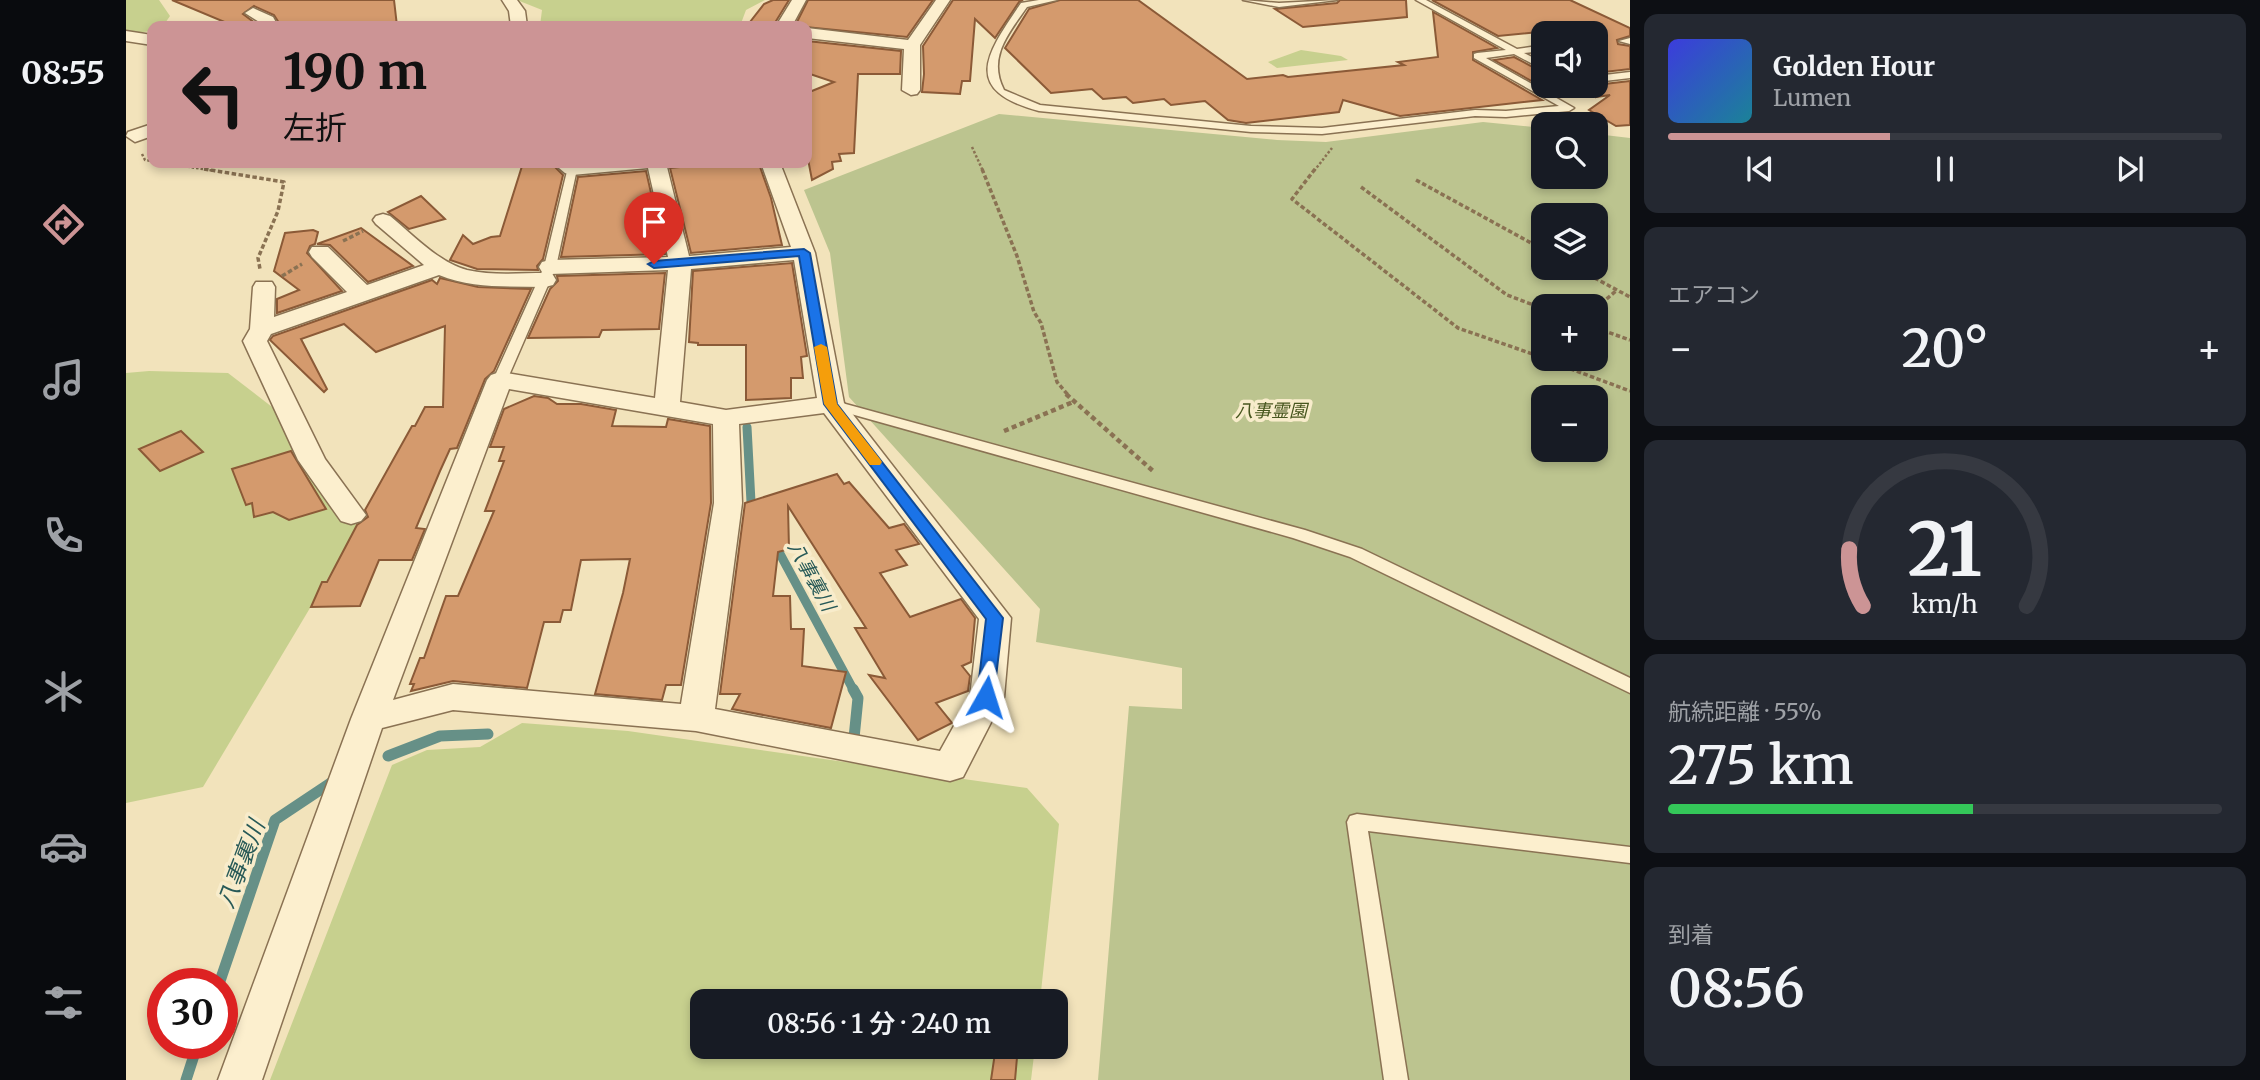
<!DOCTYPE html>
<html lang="ja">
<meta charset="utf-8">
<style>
:root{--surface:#171b24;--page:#242831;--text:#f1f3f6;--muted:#9ea1a6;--line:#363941;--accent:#cc9495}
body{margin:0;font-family:Merriweather,"Noto Sans JP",serif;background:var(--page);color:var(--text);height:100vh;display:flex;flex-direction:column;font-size:26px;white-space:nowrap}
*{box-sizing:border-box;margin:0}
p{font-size:23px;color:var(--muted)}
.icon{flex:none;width:38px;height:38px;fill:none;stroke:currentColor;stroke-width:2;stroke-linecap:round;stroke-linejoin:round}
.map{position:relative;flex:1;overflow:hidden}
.details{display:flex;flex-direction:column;gap:14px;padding:14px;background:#0d0f14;width:630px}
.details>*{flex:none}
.top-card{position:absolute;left:21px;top:21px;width:665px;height:147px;border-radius:14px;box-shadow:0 4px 10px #0003;background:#cc9495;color:#111;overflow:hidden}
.tools{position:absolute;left:1405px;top:21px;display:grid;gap:14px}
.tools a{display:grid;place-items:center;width:77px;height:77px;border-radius:14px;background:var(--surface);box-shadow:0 4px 10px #0003;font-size:35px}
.speed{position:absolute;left:21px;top:968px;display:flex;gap:14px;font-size:35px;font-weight:700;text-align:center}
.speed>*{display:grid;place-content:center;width:91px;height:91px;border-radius:50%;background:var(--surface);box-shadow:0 4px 10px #0003;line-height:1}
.speed .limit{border:10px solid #d22;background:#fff;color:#111}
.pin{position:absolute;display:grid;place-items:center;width:60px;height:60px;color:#fff;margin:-72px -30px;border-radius:50% 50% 50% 0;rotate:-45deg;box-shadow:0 0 7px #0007}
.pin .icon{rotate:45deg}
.me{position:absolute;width:77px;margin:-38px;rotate:6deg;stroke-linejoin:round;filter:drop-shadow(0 0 5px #0008)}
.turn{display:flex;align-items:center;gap:24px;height:147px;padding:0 21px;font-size:32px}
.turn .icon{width:91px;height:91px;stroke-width:2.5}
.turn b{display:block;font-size:49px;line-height:60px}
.big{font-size:52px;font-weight:600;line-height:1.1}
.details .widget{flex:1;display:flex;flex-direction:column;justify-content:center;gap:10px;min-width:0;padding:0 24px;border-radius:14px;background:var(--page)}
.details .dial{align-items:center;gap:0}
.dial svg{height:182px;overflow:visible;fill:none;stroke:var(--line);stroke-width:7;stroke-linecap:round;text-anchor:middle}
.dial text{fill:var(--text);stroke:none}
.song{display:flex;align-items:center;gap:21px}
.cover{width:84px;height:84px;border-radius:10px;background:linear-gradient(135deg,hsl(240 70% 55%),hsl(190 70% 35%))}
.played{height:7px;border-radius:4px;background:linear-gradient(90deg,var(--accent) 40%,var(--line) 40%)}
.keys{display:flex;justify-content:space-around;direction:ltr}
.heat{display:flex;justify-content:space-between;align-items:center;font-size:38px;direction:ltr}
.charge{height:10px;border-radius:5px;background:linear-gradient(90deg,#34c759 55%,var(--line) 0)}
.trip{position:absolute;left:564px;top:989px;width:378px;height:70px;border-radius:14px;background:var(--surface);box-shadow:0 4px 10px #0003;font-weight:600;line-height:70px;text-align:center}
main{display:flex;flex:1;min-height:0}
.menu{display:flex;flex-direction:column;width:126px;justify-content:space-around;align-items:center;background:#090b0e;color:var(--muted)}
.menu .icon{width:49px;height:49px}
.menu .active{color:var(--accent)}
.menu b{font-size:32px;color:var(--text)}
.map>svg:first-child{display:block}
.green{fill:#c7d08e}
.cemetery{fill:#bcc48f;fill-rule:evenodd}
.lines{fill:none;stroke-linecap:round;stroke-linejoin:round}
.stream-far1{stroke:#669087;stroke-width:9}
.stream{stroke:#669087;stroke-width:11}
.building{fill:#d49a6d;stroke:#8b5a37;stroke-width:2}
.service-casing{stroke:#8a7253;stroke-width:3}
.minor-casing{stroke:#8a7253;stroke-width:3}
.path-far2{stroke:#8a7253;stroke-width:2.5;stroke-dasharray:2.5 2;stroke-linecap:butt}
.path-far1{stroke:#8a7253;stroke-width:3.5;stroke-dasharray:4.5 2.5;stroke-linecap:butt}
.path{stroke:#8a7253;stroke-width:4.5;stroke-dasharray:5 3.5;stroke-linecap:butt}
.service{fill:#fcefce;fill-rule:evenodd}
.minor{fill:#fcefce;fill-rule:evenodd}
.route{fill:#1a73e8;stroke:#114b97;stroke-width:2}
.slow{fill:#f59e0b}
.labels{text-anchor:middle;stroke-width:7;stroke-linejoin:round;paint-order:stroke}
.park-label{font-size:18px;font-style:italic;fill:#47561e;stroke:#f8eccb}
.water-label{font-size:19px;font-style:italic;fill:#275957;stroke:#f8eccb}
.near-water-label{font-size:23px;font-style:italic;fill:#275957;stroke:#f8eccb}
</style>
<main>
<nav class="menu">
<b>08:55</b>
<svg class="icon active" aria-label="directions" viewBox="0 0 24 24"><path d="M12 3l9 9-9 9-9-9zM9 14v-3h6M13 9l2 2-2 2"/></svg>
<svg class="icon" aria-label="music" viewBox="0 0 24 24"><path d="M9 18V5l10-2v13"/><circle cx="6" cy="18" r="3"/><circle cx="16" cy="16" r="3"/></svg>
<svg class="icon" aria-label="phone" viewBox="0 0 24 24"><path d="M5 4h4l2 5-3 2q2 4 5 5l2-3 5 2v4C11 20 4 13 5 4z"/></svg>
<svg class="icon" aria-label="climate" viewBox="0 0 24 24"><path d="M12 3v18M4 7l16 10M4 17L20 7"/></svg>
<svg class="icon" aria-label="car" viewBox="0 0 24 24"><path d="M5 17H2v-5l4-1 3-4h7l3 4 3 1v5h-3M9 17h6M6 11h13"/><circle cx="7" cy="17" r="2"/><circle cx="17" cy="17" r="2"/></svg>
<svg class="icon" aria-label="filters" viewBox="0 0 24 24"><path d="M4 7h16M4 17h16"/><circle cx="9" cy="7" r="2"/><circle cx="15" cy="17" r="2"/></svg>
</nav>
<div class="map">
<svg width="1504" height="1080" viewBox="0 0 1504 1080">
<rect width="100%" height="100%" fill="#f2e3bb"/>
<g class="green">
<path d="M0,0H33L44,16L37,26H26V31L0,34Z"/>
<path d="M391,0H639L620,10L614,26H414L416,10Z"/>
<path d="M1175,50L1215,56L1222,60L1151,68L1142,62Z"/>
<path d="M23,371L102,373L159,417L233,526L77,787L0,803V373Z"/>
<path d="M396,723L502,731L901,788L933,824L914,1001H576V1046L909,1047L905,1080H144L266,765L301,750L354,747Z"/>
</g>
<path class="cemetery" d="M873,114L1151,140L1200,142L1357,122L1417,128L1418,177H1470V134L1504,138V1080H972L1003,706L1056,709V668L910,642L914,609L723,397L704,253L678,190ZM1418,215H1470V268H1418ZM1418,306H1470V359H1418ZM1418,397H1470V450H1418Z"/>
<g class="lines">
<g class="stream-far1">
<path d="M621,427L625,502L630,510"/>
<path d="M647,541L728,691"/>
</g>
<g class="stream">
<path d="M727,689L732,698L728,738"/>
<path d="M262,756L314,736L362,734"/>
<path d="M93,984L149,820L206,782"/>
<path d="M60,1080L72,1043"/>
</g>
</g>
<g class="building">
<path d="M46,0H268L271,26H155L148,15L128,6L117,14L133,26H108Z"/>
<path d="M647,0H663L647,26L624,22L638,4Z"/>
<path d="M682,0H807L781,37L669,26Z"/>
<path d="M827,0H897L893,2L869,38L849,19L844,81H836L834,94L796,92L798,74L797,46Z"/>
<path d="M934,0H1012L1121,79L1157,75L1162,77L1278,65L1272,62L1312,57L1307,12L1371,48L1347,52V60L1416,100L1274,116L1217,100L1213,112L1120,123L1102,120L1079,101L1045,105L1038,99L1007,103L1000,97L977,99L966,89L925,93L879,48L903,9Z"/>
<path d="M1214,0H1280L1281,17L1177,27L1149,9L1211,3Z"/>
<path d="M1306,0H1444L1504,28V36L1491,40L1492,44L1504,46V69L1470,73V33H1441L1433,30L1372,36Z"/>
<path d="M681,41L775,51L774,74H732L728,153L713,154L715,161L706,162L707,169L686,180L681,154V93L708,82L681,73Z"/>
<path d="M1388,57L1418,73V88L1368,60Z"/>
<path d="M1504,81V125L1490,126L1463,110L1484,95L1470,97V85Z"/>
<path d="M397,163H425L437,175L417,259L411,266L412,270L351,269L324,260L337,235L347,244L365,237L374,236Z"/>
<path d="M594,163L633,164L645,198L656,245L565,253L544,168Z"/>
<path d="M520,171L539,254L435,257L452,177Z"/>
<path d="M295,196L319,219L283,229L262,212Z"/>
<path d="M235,228L287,266L242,282L204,245L191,244Z"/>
<path d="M187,230L192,232L189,244L184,246L181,253L216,291L151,313V299L173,290L148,271L159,233Z"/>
<path d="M666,263L681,356L675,357L677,378H665V398L620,400V345H572V343L563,342L567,271Z"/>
<path d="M539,273L533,329L476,330L473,337L402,338L424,289L432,281L431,276Z"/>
<path d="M314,278L352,287L405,289L368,371L359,379L331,448L324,449L314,471L290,528L299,529L286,560H253L234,606L185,607L196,582H201L231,525L242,517L239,510L286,426H289L299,407H317L319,326L250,352L218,324L175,339L201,389L198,392L144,340L147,336L306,280L311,284Z"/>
<path d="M408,396L422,398L431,404H455L490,410L486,426L540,427L542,419L584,426L585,503L555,685H540L536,700L469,694L497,593L504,559L455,560L445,610H437L434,622H418L401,688L327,681L285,691L288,684H284L294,658H298L320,596H332L368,511H359L378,461H373L378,447H364L378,409Z"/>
<path d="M55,431L77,452L34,471L13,449Z"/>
<path d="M165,451L200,509L163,520L147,512L128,517L126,503L120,505L106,469Z"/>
<path d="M711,474L718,484L723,482L763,528L778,524L793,544L770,550L781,565L754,573L784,617L835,599L849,618L845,662L836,666L844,676L842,691L810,703L826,723L792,740L743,675L759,678L729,628H740L662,506L663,549L652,552L647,596H664L665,629H678L676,666L720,672L705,728L606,709L614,694H594L619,503Z"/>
<path d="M870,1046H892L889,1080H865Z"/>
</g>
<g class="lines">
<defs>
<g id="service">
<path d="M913,0H931L901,7C883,33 861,57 878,90L914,105L1125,126L1196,128L1349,110L1380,111L1433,106L1348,58V54L1351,53L1380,50L1290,0H1300L1391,49L1418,45V51L1398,53L1418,63V70L1388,54L1360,58L1448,108L1443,111L1380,117L1349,116L1196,134L1125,132L913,111C834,90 861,53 895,3Z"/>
<path d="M1117,0L1153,3L1211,0L1153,7Z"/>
<path d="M1504,38V44L1493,41Z"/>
<path d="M1504,72V78L1470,82V76Z"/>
<path d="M442,167L451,169L430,267L381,380L379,383H369L367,380L418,267Z"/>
<path d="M705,400L1179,530L1236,549L1504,678V693L1224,557L1167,538L700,407L698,404L700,401Z"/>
<path d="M1231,814L1504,847V863L1242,831L1282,1080H1258L1221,822L1224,816Z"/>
</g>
<g id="minor">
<path d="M376,0H391L399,11L401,26H385L383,11Z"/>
<path d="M666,0H680L666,26H650Z"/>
<path d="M810,0H824L794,45V90L791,94L785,95L776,90L778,49L681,38V28L782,40Z"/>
<path d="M127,8L147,17L152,26H136L135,23L119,13Z"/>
<path d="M0,31L26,35V45L0,41Z"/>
<path d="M26,124V136L9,142L0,136L2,132Z"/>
<path d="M427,163H540L563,256L665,247L635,163H654L689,253L718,403L885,618L878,697L837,777L824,781L570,731L327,710L256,728L136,1080H92L225,719L361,380L365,375L374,372L529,398L542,270L424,274L416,272L413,267L416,262L424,260L542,257L522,168L446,175L439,173ZM668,260L691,398L600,410L554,402L565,269ZM383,389L587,424L588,503L555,704L327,684L267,700ZM698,413L853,619L844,697L814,751L589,709L616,503L613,424Z"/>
<path d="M257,214L264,216C287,235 312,262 341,270C366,276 394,273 419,273L427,275L430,280L427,285L419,287C383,286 347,289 313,275L145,334L141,341L199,459L240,515L235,521L225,524L215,521L172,460L117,341L124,329L127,287L130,282H146L149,287L148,317L221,292L186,257L183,252L186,247H202L241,285L298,265L250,224L247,220L250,216Z"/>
</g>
</defs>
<use href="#service" class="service-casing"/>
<use href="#minor" class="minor-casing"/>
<g class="path-far2">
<path d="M846,147L857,171"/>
<path d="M16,154L19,160L26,161"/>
<path d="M39,163L89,171"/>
<path d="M1188,171L1206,148"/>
</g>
<g class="path-far1">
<path d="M78,169L158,182L152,211L132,258L134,269"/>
<path d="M856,169L891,256L908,312L915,323L931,382L942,395"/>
<path d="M1189,169L1166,199L1332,328L1418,358"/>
<path d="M1290,180L1418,250"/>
<path d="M1235,187L1381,295L1418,309"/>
<path d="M217,241L237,231"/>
<path d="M1450,268L1504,297"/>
<path d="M156,276L176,264"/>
<path d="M1470,308L1491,290"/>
<path d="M1470,328L1504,340"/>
<path d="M1418,359L1504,391"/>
</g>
<g class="path">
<path d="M940,394L1027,471"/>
<path d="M878,431L947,402"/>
</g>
<use href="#service" class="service"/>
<use href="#minor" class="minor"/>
</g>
<path class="route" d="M678,249L684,253L711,404L877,618L867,702H854L851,697L860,619L698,404L673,256L528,268L522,264L528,261Z"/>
<path class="slow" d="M695,344L701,347L711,404L754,459L756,462L754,465H744L698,404L688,347Z"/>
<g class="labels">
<g class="park-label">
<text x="1145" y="417">八事霊園</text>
</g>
<g class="water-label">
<text transform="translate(686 576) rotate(61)" y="7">八事裏川</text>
</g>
<g class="near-water-label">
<text transform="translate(115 864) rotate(-69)" y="8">八事裏川</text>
</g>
</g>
</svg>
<div class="tools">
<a><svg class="icon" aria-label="sound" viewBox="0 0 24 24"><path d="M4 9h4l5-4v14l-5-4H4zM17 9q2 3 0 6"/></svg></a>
<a><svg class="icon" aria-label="search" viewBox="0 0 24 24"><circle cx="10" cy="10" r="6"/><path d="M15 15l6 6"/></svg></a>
<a><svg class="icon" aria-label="layers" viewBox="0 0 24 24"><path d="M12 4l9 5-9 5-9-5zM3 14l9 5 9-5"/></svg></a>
<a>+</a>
<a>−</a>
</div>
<div class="speed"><div class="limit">30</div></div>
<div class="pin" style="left:528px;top:264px;background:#d93025"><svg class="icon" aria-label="arrive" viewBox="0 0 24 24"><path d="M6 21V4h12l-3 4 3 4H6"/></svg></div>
<svg class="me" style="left:860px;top:697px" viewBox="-20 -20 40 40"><path d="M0-17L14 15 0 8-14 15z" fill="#1a73e8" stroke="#fff" stroke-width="4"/></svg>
<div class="trip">08:56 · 1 分 · 240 m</div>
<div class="top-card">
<div class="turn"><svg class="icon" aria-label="left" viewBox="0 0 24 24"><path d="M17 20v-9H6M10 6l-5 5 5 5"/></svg><div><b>190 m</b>左折</div></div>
</div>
</div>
<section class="details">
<div class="widget">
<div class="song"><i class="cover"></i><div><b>Golden Hour</b><p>Lumen</p></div></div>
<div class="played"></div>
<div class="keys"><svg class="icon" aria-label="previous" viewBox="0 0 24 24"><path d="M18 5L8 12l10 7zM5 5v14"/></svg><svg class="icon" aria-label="pause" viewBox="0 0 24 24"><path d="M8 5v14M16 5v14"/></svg><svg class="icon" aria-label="next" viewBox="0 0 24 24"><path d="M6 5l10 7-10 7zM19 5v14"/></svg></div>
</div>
<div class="widget"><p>エアコン</p>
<div class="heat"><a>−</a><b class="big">20°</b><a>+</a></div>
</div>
<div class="widget dial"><svg viewBox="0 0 100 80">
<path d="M14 69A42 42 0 1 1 86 69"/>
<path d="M14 69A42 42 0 0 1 8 44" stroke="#cc9495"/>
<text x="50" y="56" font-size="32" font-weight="700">21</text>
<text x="50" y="72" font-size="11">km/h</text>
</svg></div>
<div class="widget"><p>航続距離 · 55%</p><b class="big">275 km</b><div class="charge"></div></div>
<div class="widget"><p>到着</p><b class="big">08:56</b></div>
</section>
</main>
